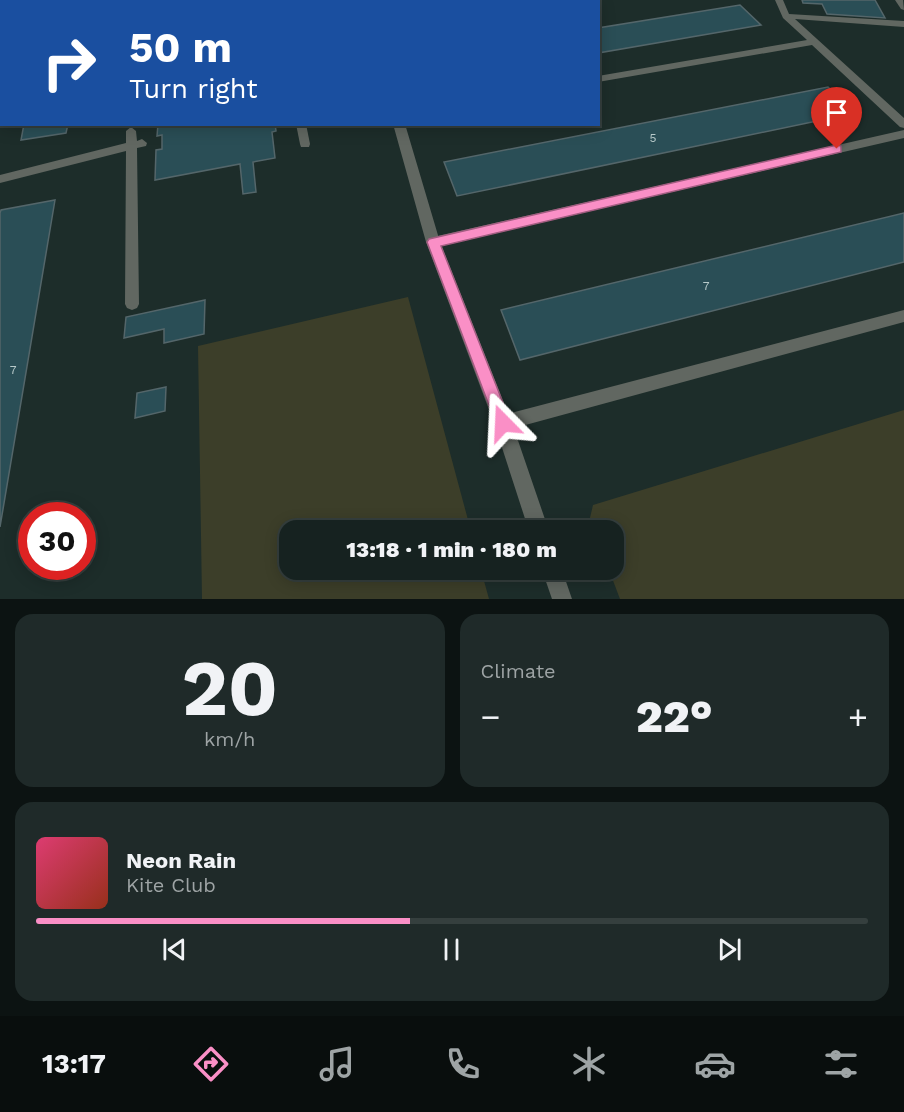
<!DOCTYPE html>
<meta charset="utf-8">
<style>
:root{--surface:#162220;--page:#1f2a29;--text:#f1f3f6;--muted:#9ea4a5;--line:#353f3e;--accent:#fa8fc6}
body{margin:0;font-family:"Work Sans",sans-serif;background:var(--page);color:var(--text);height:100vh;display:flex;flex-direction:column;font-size:22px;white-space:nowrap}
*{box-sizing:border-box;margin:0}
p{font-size:20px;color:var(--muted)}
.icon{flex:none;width:33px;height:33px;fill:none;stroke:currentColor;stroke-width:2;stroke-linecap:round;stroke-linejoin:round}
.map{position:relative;height:599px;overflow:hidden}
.drawer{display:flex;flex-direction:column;gap:15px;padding:15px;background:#0c1312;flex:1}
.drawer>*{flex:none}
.banner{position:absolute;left:0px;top:0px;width:600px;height:126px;box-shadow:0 3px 15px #0003,0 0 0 2px var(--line);background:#1a4fa0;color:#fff;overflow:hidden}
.speed{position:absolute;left:18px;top:502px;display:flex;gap:12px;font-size:30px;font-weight:700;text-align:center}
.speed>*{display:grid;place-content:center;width:78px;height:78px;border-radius:50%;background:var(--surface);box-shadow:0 3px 15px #0003,0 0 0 2px var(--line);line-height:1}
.speed .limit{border:9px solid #d22;background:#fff;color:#111}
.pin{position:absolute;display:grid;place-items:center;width:51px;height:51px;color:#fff;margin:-62px -26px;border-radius:50% 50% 50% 0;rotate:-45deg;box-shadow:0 0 6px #0007}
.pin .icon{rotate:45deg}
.me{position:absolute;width:66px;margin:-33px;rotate:339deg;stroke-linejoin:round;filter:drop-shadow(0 0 4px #0008)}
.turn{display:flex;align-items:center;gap:21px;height:126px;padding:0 30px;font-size:27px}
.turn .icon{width:78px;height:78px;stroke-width:2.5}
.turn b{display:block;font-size:42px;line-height:51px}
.big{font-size:45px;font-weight:800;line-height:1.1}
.drawer .widget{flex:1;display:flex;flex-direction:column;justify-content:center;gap:9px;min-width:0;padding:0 21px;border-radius:18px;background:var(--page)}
.drawer .dial{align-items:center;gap:0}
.dial b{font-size:78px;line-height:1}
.song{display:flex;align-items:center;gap:18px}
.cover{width:72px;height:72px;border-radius:9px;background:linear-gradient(135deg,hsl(340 70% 55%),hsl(10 70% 35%))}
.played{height:6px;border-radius:3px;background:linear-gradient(90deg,var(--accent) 45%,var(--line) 45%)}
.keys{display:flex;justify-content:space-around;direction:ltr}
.heat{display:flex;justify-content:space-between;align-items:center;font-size:33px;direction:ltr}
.drawer .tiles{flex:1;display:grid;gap:15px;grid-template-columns:1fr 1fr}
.widget:last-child{grid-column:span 2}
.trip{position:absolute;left:279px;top:520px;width:345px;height:60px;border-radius:18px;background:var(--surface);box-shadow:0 3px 15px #0003,0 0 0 2px var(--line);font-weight:800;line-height:60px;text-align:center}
.menu{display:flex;height:96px;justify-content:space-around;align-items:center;background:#090e0d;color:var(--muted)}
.menu .icon{width:42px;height:42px}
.menu .on{color:var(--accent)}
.menu b{font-size:27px;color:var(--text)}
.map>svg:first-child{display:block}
.green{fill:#3c3e29}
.building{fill:#2a4e56;stroke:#54666a;stroke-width:1.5}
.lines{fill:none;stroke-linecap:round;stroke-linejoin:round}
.service{fill:#616761;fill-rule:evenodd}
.minor{fill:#616761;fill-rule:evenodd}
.route{fill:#fa8fc6;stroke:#a25d81;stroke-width:1.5}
.labels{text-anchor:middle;stroke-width:6;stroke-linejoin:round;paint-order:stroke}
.number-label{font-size:12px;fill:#b8caca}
</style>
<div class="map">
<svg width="904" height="599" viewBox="0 0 904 599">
<rect width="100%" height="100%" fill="#1d2d2a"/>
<g class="green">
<path d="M408,297L471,531H290V570H481L489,599H202L198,346Z"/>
<path d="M904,410V599H620L609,570H614V531H593L589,522L593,505Z"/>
</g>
<g class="building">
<path d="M802,0H875L885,18L827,14L822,4L803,3Z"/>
<path d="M740,5L761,25L598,53V28Z"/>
<path d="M828,87L855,113L457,196L444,162Z"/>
<path d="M24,124H68L66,133L21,140Z"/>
<path d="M158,124H275L276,131L272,132L275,158L253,162L256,192L243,194L240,164L155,180L156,150L162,149V135L157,136Z"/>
<path d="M55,200L0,527V213L1,210Z"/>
<path d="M904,213V262L520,360L501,310Z"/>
<path d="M205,300L204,334L164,343V329L124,338L126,317Z"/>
<path d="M166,387L165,411L135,418L137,393Z"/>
</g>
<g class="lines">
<g class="service">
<path d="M25,0H33L24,2Z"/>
<path d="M775,0H783L789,14L904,21V27L795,19L904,118V128L900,127L812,45L598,82V76L807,40L783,18Z"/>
<path d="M895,0H903L904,10L901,9Z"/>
<path d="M2,42V48L0,49V43Z"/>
<path d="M0,94H2L0,105Z"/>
<path d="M296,124H306L310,144L309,147H301L300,144Z"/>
<path d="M131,127L136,131L137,141L142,139L147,143L146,146L137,148L139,304L137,308L132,310L127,308L125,304L126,151L0,183V175L126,143V131Z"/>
<path d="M904,130V138L433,247L427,242L433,237Z"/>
<path d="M904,310V322L503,431L498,428L495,423L498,418L503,415Z"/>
</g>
<g class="minor">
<path d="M352,0H362L363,2H353Z"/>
<path d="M393,124H405L440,242L512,423L549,531H529L494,423L426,242Z"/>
<path d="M542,570H562L572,599H552Z"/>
</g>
</g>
<path class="route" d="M837,145L841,146V152L441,246L511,423L509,429L503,431L498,429L427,242L429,239Z"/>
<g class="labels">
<g class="number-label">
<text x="653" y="142">5</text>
<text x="706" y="290">7</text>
<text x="13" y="374">7</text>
</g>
</g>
</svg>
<div class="speed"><div class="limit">30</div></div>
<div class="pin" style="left:837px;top:149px;background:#d93025"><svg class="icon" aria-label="arrive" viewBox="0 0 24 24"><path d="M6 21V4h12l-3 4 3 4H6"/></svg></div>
<svg class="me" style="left:503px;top:423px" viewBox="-20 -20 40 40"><path d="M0-17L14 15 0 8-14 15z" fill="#fa8fc6" stroke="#fff" stroke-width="4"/></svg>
<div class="trip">13:18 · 1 min · 180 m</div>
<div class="banner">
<div class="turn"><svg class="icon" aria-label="right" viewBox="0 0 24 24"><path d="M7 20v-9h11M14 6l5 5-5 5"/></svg><div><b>50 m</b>Turn right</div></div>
</div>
</div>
<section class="drawer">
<div class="tiles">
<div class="widget dial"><b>20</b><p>km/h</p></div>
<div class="widget"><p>Climate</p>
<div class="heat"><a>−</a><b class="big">22°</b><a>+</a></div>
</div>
<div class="widget">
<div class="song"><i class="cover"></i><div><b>Neon Rain</b><p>Kite Club</p></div></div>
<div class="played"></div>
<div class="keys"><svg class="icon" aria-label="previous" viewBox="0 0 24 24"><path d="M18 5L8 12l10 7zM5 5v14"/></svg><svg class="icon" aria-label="pause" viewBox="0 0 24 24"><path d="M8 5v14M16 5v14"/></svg><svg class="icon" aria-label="next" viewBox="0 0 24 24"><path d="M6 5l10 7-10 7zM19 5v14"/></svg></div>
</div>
</div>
</section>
<nav class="menu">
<b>13:17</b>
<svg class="icon on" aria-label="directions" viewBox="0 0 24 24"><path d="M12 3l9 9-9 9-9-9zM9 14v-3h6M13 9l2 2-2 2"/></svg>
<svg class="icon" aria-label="music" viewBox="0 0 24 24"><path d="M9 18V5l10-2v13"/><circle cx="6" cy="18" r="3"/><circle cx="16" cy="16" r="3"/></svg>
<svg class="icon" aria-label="phone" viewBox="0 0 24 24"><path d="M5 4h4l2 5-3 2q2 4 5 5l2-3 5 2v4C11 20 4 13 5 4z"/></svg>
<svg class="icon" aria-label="climate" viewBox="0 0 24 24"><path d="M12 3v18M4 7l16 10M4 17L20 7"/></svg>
<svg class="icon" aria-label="car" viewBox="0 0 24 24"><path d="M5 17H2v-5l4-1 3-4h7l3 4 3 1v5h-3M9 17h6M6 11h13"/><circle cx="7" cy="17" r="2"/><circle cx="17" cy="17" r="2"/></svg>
<svg class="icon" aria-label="filters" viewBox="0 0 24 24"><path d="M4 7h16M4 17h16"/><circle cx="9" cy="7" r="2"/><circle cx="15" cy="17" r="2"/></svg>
</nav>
